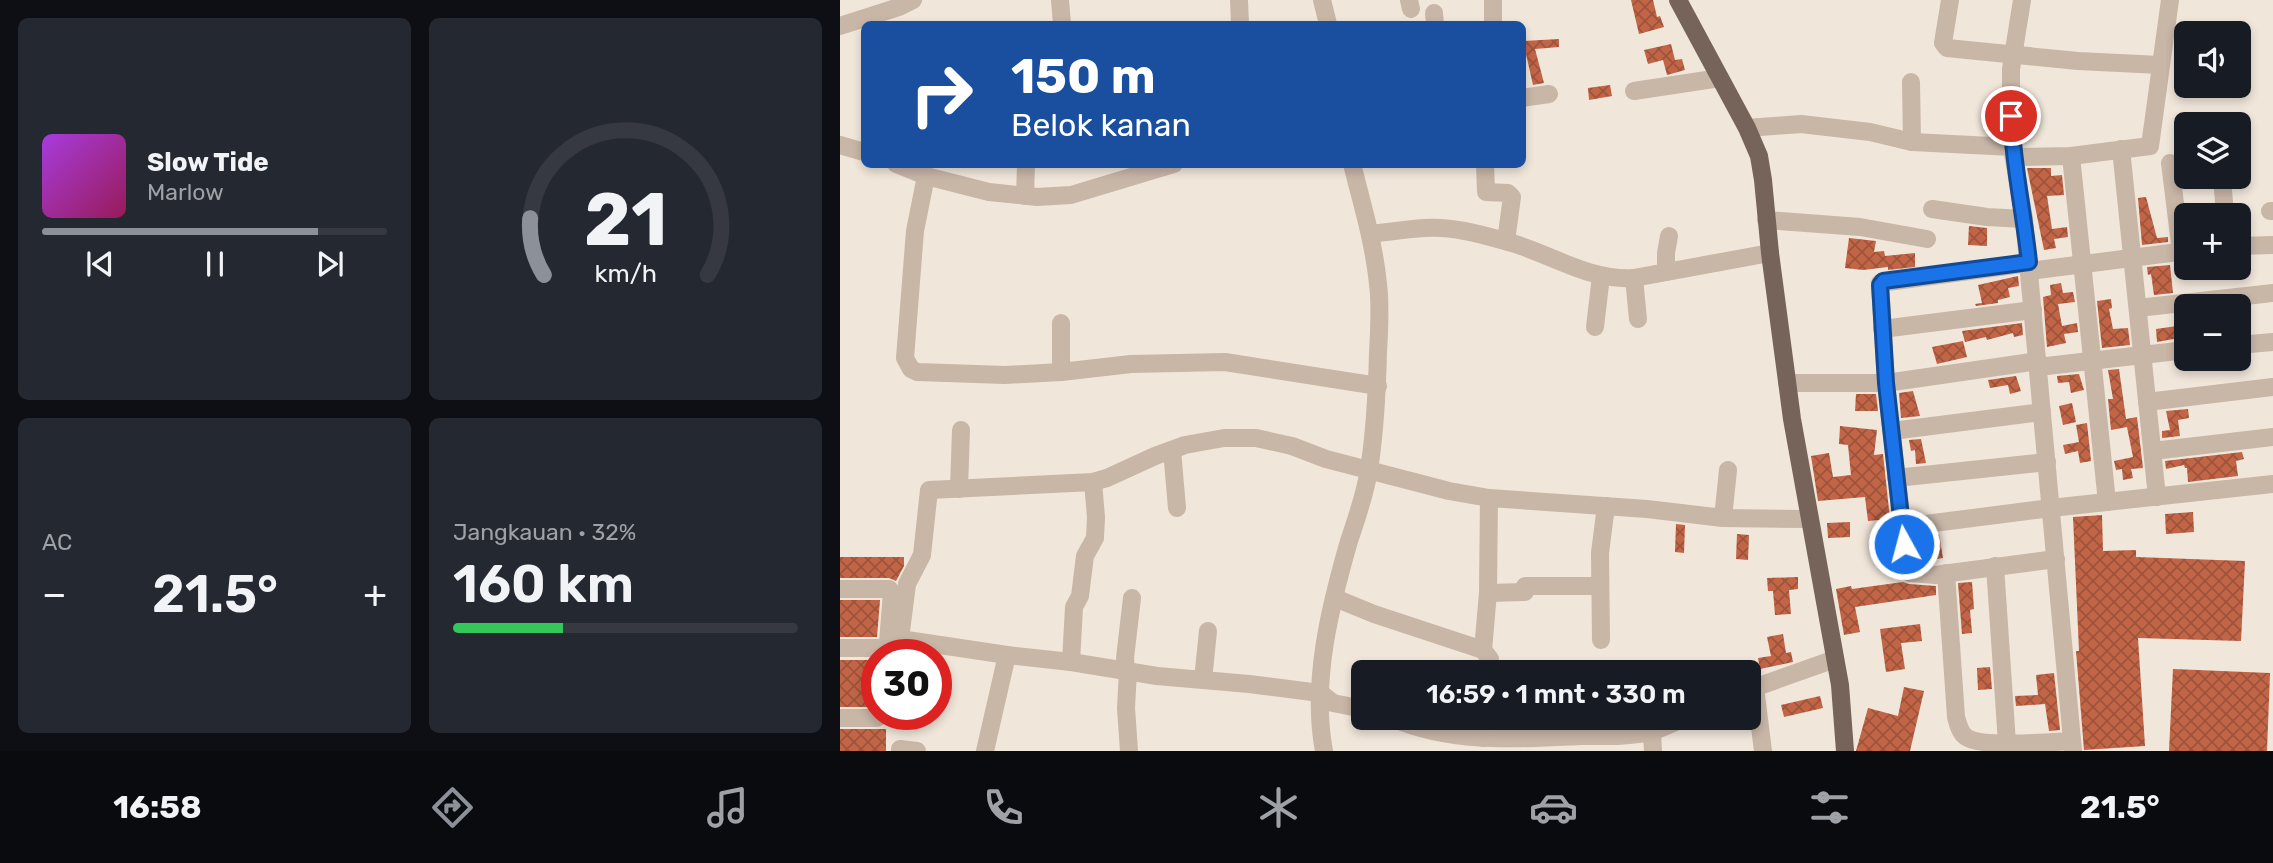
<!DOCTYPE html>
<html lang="id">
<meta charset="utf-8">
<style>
:root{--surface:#171b24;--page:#242831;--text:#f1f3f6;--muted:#9ea1a6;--line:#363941;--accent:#8c9099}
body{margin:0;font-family:Rubik,sans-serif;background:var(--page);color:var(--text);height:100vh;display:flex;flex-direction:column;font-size:26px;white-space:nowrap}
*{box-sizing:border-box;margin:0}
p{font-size:23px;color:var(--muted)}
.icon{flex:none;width:38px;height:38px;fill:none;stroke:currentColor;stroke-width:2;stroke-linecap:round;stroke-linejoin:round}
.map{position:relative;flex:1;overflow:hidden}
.sheet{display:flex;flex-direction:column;gap:18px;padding:18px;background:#0d0f14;width:840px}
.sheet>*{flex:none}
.top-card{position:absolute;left:21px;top:21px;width:665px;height:147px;border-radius:10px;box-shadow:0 4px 10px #0003;background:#1a4fa0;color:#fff;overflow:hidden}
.buttons{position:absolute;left:1334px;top:21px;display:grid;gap:14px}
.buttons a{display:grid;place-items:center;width:77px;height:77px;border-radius:10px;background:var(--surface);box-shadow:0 4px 10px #0003;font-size:35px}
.speed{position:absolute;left:21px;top:639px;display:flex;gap:14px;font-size:35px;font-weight:700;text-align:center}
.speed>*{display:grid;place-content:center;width:91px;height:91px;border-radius:50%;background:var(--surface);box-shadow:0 4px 10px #0003;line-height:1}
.speed .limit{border:10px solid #d22;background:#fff;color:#111}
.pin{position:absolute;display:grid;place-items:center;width:60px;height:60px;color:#fff;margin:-30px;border:4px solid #fff;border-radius:50%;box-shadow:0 2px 7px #0007}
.me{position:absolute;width:77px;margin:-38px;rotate:353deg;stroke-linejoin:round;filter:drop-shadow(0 0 5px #0008)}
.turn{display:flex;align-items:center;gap:24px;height:147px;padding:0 35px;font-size:32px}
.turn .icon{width:91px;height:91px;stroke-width:2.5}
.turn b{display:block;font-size:49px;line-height:60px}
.big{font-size:52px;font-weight:600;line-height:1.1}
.sheet .widget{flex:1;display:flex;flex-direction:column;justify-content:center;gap:10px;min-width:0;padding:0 24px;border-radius:10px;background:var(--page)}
.sheet .dial{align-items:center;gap:0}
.dial svg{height:182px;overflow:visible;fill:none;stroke:var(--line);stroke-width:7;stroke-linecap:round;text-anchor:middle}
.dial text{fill:var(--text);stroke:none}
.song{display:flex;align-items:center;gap:21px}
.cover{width:84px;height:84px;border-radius:10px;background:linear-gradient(135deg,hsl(280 70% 55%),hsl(330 70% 35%))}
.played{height:7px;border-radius:4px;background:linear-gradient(90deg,var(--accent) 80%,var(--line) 80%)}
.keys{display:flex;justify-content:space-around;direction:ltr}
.heat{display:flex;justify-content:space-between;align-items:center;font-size:38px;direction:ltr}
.charge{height:10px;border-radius:5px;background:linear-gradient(90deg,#34c759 32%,var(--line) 0)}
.sheet .tiles{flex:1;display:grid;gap:18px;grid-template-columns:repeat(2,1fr)}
.trip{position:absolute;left:511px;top:660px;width:410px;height:70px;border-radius:10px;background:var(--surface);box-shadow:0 4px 10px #0003;font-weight:600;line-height:70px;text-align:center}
.tabs{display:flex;height:112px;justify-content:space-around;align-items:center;background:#090b0e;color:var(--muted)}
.tabs .icon{width:49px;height:49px}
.tabs .current{color:var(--accent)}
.tabs b{font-size:32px;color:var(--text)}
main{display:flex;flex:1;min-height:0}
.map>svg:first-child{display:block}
.building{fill:url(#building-cross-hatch)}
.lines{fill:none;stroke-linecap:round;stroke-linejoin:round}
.minor{stroke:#c8b6a7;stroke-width:18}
.major{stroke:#766359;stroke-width:18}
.route-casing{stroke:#114b97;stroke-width:18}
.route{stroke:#1a73e8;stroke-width:12}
</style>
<main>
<section class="sheet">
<div class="tiles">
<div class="widget">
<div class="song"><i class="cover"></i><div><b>Slow Tide</b><p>Marlow</p></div></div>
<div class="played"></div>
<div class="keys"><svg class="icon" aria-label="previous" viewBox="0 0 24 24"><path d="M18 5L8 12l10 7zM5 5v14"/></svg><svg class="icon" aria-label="pause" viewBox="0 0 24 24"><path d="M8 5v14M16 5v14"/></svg><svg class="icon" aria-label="next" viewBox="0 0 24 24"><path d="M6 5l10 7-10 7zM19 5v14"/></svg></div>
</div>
<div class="widget dial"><svg viewBox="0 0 100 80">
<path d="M14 69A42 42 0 1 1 86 69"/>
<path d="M14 69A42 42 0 0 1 8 44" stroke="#8c9099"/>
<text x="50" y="56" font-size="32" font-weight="700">21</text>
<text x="50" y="72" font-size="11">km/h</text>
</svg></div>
<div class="widget"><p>AC</p>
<div class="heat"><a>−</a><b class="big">21.5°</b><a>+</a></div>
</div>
<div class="widget"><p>Jangkauan · 32%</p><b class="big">160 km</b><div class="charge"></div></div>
</div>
</section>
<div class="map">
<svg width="1433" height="751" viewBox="0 0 1433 751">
<defs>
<pattern id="building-cross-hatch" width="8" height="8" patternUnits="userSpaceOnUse" patternTransform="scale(1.75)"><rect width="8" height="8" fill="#c26547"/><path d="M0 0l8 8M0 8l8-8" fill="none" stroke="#9e533b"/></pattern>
</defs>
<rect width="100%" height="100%" fill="#f1e6da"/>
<g class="building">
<path d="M791,0H813L817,17L820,16L824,27L799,34Z"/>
<path d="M719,39V47L695,49L704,83L693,85L686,54L683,55L682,41Z"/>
<path d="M831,44L835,60L842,59L845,70L827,75L823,60L808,64L804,50Z"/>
<path d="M770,85L772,96L749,100L748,88Z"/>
<path d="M1187,168H1211V176L1222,175L1224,195L1207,196L1212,229L1227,227L1228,237L1214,239L1216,248L1204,250Z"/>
<path d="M1306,197L1317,238L1328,237V242L1302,245L1298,198Z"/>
<path d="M1129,226L1147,228V246L1128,245Z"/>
<path d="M1009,238L1036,241L1034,252L1044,251L1045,256L1075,253V267L1048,270V267L1023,270L1005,268Z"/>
<path d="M1330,265L1333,293L1314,295L1311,274L1308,275L1307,267Z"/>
<path d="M1178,276L1179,286L1168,288L1170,297L1158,300V303L1136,306L1135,304L1142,303L1138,285Z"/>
<path d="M1221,283L1223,293L1233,292L1235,302L1218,304L1222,326L1237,323L1238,332L1224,334L1226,343L1207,347L1203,297L1211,295L1210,285Z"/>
<path d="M1271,299L1272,308L1269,309L1273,329L1288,328L1290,345L1262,348L1257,301Z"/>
<path d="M1182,323L1183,335L1174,337L1173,333L1147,340L1146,337L1125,342L1122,331Z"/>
<path d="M1337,326L1339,338L1317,342L1316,329Z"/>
<path d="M1123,341L1127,357L1097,364L1092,347Z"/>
<path d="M1353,359H1396L1397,363L1367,369L1366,365L1344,371L1341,362Z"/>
<path d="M1279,369L1286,419L1297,417L1303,468L1291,469L1293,478L1283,480L1282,469L1276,470L1274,461L1293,457L1287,427L1271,430L1268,399H1273L1268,370Z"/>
<path d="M1239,374L1244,390L1231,393L1229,382L1218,383L1217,376Z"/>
<path d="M1176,376L1181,391L1170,394L1168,385L1150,388L1148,380Z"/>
<path d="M1073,391L1080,416L1061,418L1059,393Z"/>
<path d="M1016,394H1036L1038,411H1015Z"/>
<path d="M1232,403L1236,422L1223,425L1219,406Z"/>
<path d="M1348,409L1349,418L1338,420L1340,436L1322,438V431L1330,430L1326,411Z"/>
<path d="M1247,423L1251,461L1240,463L1238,451L1225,454L1223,445L1239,442L1236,425Z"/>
<path d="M1000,426L1037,430L1034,455L1043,454L1050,519L1028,521L1025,497L978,501L971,456L989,453L993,477L1011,475L1008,445L999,444Z"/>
<path d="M1081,439L1086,463L1076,464L1075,450L1071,451L1069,440Z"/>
<path d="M1402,452L1404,459L1396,461L1398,476L1348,482L1347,468H1345L1344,465L1326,469L1325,461Z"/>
<path d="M1353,512L1354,532L1326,534L1325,514Z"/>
<path d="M1262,515L1263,551L1296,550V557L1405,561L1401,641L1298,638L1305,746L1244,750L1236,651H1239L1233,517Z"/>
<path d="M1010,522V537L988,538L987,523Z"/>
<path d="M836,524L845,525L844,553L835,552Z"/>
<path d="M897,534L909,535L908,560L896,559Z"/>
<path d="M1099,534L1103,558L1078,562L1075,537Z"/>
<path d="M0,557H64V566L56,581L49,578H0Z"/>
<path d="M958,577V589L949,590L951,614L935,615L933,591H928L927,578Z"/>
<path d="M1063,582L1069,584L1096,586V595L1015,607L1020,632L1004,635L996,589L1011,586L1012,589Z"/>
<path d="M1132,582L1134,609L1130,610L1132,633L1122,634L1118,583Z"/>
<path d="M0,600H40L37,637H0Z"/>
<path d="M1080,624L1082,641L1061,643L1065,669L1046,672L1040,629Z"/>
<path d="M943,634L946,653L951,652L953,662L920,669L918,658L931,656L927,637Z"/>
<rect x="0" y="660" width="31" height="47"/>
<path d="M1150,667L1152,689L1138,690L1137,668Z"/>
<path d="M1333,669L1430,673L1427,751H1329Z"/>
<path d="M1214,673L1220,730L1209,731L1205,704L1176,706L1175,696L1198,695L1196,675Z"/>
<path d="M1064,687L1084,691L1070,751H1016L1028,708L1058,716Z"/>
<path d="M980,696L983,708L944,717L941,705Z"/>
<rect x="0" y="729" width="46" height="22"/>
</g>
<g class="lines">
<g class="minor">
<path d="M220,0L222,24"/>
<path d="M399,0L400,24"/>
<path d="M482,0L488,24"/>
<path d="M569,0L571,9"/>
<path d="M1110,0L1103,43L1107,48L1238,61L1320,65"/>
<path d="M1182,0L1171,69V104L1172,147L1184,219L1233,751"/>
<path d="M594,13L595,24"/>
<path d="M653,24V0"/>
<path d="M0,26L59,7L73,0"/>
<path d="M1071,82L1072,142"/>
<path d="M794,91L880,78"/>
<path d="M682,98L709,94"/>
<path d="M907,128L961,124L1030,132L1072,142L1172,147"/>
<path d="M0,145L24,152"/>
<path d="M1281,149L1317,497"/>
<path d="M1231,156L1267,502"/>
<path d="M1174,157L1231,156L1310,146L1330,0"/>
<path d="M1330,163L1341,252"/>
<path d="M56,164L86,176L149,192L197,197L231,195L334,164"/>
<path d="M645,164L646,192L668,193L672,197L666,241"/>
<path d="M86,176L75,231L65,358L71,369L77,372L165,375L221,372L291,364L385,362L538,386"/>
<path d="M1382,177L1385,215"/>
<path d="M185,196L186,164"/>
<path d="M1092,209L1147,217L1184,219"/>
<path d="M1430,211H1433"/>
<path d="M926,220L1020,227L1087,239"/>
<path d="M531,234C548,232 567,229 585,228C611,226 640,234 665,241C708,252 747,281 794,278L930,253"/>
<path d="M1398,246L1433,245"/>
<path d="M1189,263L1040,283L1046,383L1066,561L1070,573L1095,575L1216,559"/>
<path d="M1189,271L1346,251"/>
<path d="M826,272V253L829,236"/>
<path d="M794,278L798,319"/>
<path d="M1298,308L1433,293"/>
<path d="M221,323V372"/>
<path d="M755,327L761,276"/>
<path d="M1042,329L1193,310"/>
<path d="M1398,345L1433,342"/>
<path d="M1198,367L1346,350"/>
<path d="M947,383H1046L1198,361"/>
<path d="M1307,402L1433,387"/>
<path d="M1052,431L1202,412"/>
<path d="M332,450L337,508"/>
<path d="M1313,451L1433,437"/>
<path d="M1056,478L1207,462"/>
<path d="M119,489L121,430"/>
<path d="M883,518L888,470"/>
<path d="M1062,527L1211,508L1433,484"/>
<path d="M1155,566L1167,743"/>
<path d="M1106,573L1116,717C1118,724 1120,733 1126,737C1140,748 1212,742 1232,741"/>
<path d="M0,589H49L52,593L47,654"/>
<path d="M648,593L685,592V586H759"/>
<path d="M495,598L534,614L643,650L650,659L648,672"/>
<path d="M761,640L760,553L766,506"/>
<path d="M0,648H47"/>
<path d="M643,650L648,593L649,498"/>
<path d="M231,662L234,607L240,596L245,556L255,538L256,517L253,482"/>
<path d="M286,670L285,658L292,598"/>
<path d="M288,671L286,708L289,751"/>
<path d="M363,680L368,631"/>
<path d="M915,687L923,751"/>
<path d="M908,690L995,659"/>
<path d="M523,709L493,703L480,693L409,684L317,676L231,662L167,655L60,639L67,584L82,555L89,490L253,482L267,478L315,456L345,445L384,438H416L452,446L486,459L609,491L649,498L807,509L883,518L969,519"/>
<path d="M0,718H37L42,714"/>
<path d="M552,718C612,744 677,739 741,736C764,736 788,737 810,732C822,729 834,722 845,718"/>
<path d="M643,718L644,738"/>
<path d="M812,732L813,751"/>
<path d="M60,749L77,751"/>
<path d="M145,751L167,655"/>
<path d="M484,751C471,683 490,607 509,541C517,517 525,495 529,470C535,431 537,392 538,353C539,330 541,307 538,284C534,243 522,204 512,164"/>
</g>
<path class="major" d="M838,0L907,128L919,156L923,180L930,253L952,419L1000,685L1005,751"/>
</g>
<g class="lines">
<defs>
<path id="route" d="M1064,544L1046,383L1040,285L1043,281L1189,262C1184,214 1173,165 1171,116"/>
</defs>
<use href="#route" class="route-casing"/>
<use href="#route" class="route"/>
</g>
</svg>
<div class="buttons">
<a><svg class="icon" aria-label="sound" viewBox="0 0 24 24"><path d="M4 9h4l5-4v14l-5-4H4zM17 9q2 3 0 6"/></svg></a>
<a><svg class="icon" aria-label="layers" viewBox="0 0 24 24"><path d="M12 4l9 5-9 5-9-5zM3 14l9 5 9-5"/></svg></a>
<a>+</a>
<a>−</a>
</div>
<div class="speed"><div class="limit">30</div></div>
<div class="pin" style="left:1171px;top:116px;background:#d93025"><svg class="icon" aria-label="arrive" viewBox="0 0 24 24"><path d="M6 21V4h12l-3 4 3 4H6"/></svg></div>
<svg class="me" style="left:1064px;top:544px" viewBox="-20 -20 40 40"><circle r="17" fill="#1a73e8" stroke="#fff" stroke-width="3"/><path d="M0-11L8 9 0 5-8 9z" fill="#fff"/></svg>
<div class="trip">16:59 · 1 mnt · 330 m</div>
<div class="top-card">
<div class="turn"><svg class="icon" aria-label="right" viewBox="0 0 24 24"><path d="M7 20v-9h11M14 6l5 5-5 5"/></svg><div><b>150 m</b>Belok kanan</div></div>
</div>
</div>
</main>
<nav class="tabs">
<b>16:58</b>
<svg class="icon current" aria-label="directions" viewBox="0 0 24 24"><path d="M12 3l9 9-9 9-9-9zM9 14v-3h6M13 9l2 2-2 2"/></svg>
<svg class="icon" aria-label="music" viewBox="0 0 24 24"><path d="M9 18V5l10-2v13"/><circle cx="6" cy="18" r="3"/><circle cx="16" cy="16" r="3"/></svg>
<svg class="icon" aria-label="phone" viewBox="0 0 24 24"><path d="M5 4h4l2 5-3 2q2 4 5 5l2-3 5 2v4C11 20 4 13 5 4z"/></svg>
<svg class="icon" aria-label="climate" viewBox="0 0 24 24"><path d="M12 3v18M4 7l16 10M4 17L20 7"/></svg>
<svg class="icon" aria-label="car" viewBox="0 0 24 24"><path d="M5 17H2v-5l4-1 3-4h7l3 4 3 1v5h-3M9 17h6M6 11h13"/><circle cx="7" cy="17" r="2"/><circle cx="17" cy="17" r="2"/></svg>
<svg class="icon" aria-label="filters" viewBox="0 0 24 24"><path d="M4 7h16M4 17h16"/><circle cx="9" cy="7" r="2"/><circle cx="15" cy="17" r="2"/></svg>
<b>21.5°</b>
</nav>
